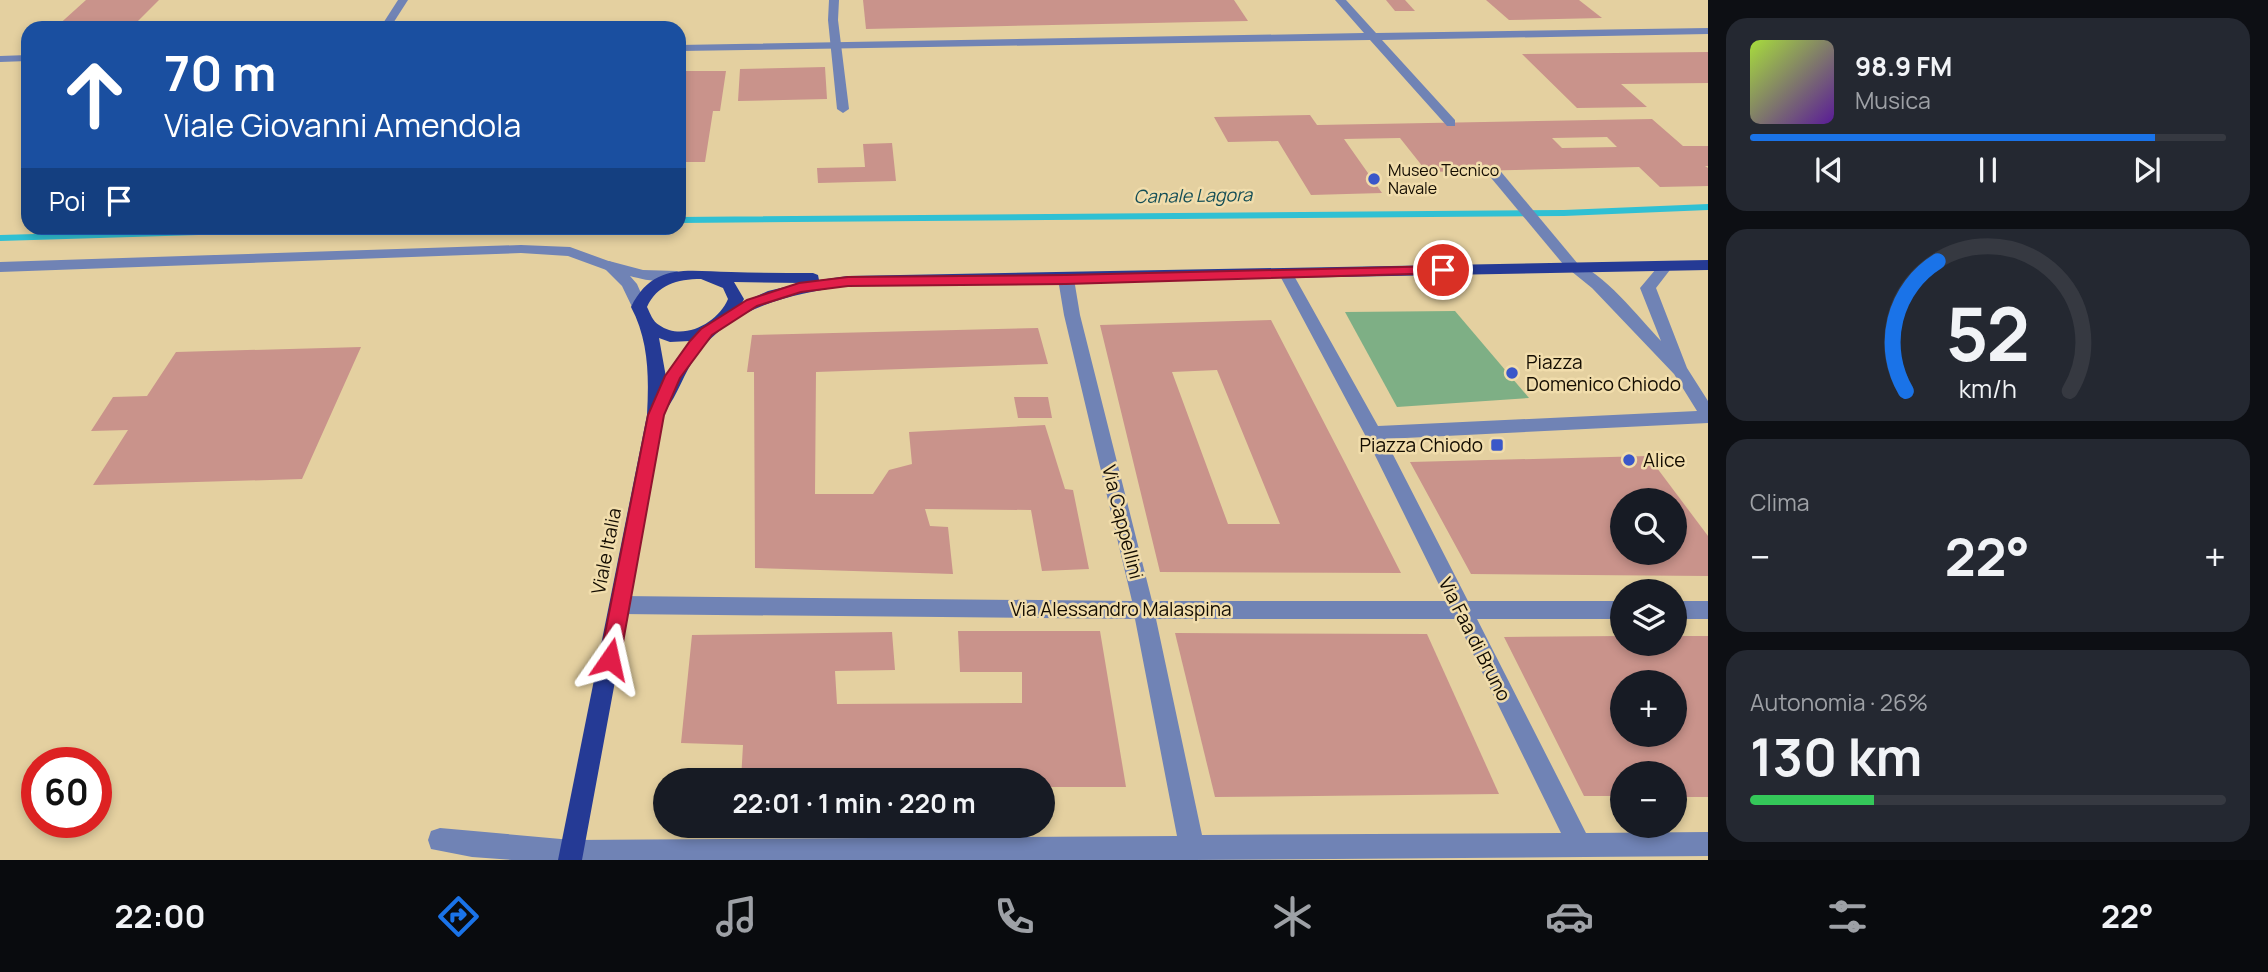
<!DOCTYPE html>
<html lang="it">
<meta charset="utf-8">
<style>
:root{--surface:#171b24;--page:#242831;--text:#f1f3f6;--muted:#9ea1a6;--line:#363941;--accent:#1a73e8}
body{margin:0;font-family:Manrope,sans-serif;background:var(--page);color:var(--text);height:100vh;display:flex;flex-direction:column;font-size:26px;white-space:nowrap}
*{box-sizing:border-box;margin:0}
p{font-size:23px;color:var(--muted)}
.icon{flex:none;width:38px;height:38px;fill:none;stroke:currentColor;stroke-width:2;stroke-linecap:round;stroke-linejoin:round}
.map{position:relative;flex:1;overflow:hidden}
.side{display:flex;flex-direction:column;gap:18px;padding:18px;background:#0d0f14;width:560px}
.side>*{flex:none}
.hud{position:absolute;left:21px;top:21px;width:665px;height:214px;border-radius:21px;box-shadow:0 4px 10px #0003;background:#1a4fa0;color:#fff;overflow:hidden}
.fabs{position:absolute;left:1610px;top:488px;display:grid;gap:14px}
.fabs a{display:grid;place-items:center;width:77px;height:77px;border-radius:50%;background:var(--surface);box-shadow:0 4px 10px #0003;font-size:35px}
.speed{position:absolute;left:21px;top:747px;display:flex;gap:14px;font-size:35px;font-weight:700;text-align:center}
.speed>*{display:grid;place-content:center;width:91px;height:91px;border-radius:50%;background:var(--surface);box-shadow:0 4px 10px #0003;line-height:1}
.speed .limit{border:10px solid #d22;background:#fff;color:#111}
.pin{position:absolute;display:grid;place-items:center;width:60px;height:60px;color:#fff;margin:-30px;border:4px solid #fff;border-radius:50%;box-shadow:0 2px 7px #0007}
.me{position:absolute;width:77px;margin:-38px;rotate:11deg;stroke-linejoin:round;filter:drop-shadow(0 0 5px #0008)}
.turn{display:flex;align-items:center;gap:24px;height:147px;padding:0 28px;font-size:32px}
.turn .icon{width:91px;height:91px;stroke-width:2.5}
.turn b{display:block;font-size:49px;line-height:60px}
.then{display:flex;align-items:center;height:66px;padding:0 28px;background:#0003;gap:14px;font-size:26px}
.big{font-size:52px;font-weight:700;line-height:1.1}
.side .tile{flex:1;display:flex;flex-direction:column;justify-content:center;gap:10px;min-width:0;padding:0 24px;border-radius:21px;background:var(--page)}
.side .dial{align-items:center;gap:0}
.dial svg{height:182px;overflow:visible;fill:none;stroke:var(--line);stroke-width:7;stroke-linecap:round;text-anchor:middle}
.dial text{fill:var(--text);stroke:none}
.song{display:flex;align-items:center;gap:21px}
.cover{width:84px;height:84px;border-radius:10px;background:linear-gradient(135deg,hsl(80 70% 55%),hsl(270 70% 35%))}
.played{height:7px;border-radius:4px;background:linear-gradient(90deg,var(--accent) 85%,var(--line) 85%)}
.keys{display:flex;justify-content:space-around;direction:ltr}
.heat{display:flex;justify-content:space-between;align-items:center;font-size:38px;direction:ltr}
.charge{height:10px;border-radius:5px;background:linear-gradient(90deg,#34c759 26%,var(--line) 0)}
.trip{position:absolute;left:653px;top:768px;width:402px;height:70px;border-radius:35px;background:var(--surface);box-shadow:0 4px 10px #0003;font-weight:700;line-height:70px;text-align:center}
.dock{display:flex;height:112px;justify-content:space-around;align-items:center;background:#090b0e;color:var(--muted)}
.dock .icon{width:49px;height:49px}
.dock .selected{color:var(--accent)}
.dock b{font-size:32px;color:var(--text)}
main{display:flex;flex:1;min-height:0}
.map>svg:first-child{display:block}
.green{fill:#7eaf85}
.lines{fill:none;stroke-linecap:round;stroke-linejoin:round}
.stream{fill:#30c0d3;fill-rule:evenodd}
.building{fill:#c9938b;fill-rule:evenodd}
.service{fill:#7083b5;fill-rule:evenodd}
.minor{fill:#7083b5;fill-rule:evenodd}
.tertiary{fill:#7083b5;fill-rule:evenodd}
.primary{fill:#253a95;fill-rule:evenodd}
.route{fill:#e11d48;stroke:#92132f;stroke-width:2}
.poi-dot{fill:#3a57c9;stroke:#f1ddac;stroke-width:2.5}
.labels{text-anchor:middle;stroke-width:5;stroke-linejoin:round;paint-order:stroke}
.far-poi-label{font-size:16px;fill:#130c00;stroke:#f1ddac;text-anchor:start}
.far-water-label{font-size:18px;font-style:italic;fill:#134d56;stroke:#f1ddac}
.poi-label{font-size:19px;fill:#130c00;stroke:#f1ddac;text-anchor:start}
.street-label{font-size:19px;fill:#130c00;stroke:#f1ddac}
</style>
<main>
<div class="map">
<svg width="1708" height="860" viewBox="0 0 1708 860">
<rect width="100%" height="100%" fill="#e4d0a0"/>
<path class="green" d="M1455,311L1529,398L1397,407L1345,312Z"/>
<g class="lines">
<g class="stream">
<path d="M1708,204V210L1564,216L679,223V217L1564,210Z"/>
<path d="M248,228H335L330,231L0,241V235Z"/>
</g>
</g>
<g class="building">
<path d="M86,0H159L131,28H55Z"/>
<path d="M863,0H1234L1248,21L866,29Z"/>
<path d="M1386,0H1405L1415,11H1395Z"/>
<path d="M1486,0H1579L1602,18L1509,20Z"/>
<path d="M1708,52V83L1621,84L1647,107L1577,108L1522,54Z"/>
<path d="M825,67L827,99L738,101L740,69Z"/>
<path d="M679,71H726L720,111H713L705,162H679Z"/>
<path d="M1310,115L1317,125L1652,119L1683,146H1708V166H1705L1708,168V186L1660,187L1639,167L1427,172L1400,138L1344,139L1382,193L1311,195L1278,141L1228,142L1214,117ZM1607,137L1617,147L1562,148L1552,138Z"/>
<path d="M892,143L896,181L818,183L817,168L865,167L863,144Z"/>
<path d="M1271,320L1345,463L1401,573L1160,572L1100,325ZM1217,370L1280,524H1228L1172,372Z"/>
<path d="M1038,328L1048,364L816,372L815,494H873L889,470L912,464L909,432L1045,425L1065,489L1073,490L1089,569L1042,571L1031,510L925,509L930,526L948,527L953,574L755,568L754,372H747L752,335Z"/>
<path d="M361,347L302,479L93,485L128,430L91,431L113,397L147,396L176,352Z"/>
<path d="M1014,397H1048L1052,418H1018Z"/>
<path d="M1648,456L1708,536V576L1471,574L1410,462ZM1622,500H1675V553H1622Z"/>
<path d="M958,631H1100L1126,787H1043V780H741L743,745L681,743L692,635L892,632L895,670L835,671L837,704L1022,703V672H960Z"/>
<path d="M1175,633L1427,634L1499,794L1215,797Z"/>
<path d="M1622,636V644H1675V636H1708V797H1675V774H1622V796H1584L1504,637ZM1622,682H1675V735H1622Z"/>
</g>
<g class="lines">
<g class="service">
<path d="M398,0H408L390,28H380Z"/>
<path d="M1335,0H1346L1376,33L1708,28V34L1382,40L1455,120V126H1447L1370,40L679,51V45L1364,33Z"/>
<path d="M28,55V61L0,62V56Z"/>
<path d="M1492,166L1497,167L1578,264L1580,267L1578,270H1568L1487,173L1485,170Z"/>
<path d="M521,245L570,247L614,263L616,266L609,271L568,256L521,253L0,272V262Z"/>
</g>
<g class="minor">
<path d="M829,0H839L838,20L849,109L843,113L837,109L828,20Z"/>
<path d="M1666,261L1673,266L1656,288L1687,368L1708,401V423L1385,439L1468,601H1622V619H1477L1586,833L1708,832V856L1192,860H512L472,857L431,849L428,840L431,831L440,828L572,840L1177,836L1135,619L621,614L614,611L611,605L614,599L621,596L1132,601L1064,315L1058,279L1066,274L1074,279L1080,315L1152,601H1447L1364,433L1279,274L1286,269L1293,274L1378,426L1697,411L1674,374L1592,288L1566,267L1573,262C1602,270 1640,319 1661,341L1640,288L1661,263ZM1156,619H1456L1561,833L1202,835Z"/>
<rect x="1675" y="601" width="33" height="18"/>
</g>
<path class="tertiary" d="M609,261L643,270L677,271L684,276C673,286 644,280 630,276L637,284L647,307L639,312L634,311L622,286L602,266Z"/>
<path class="primary" d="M1708,260V270L848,286C791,294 732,306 697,355C684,372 678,395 665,411L582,860H558L647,415C649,377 649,341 631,307C654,261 689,272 731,272C758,273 786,273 813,273L818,275L819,280L848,276ZM701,279L723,288L728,299C718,323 683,342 659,325C653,322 650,313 647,307C657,285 677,279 701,279ZM734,282L802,283L768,291L742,303L744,299ZM659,338L670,342L690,341L666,377Z"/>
</g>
<path class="route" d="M1443,266L1447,267V273L1066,284L848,286L801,292L757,306L712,335L680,378L664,415L620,659L617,665L610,667L603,665L600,659L648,415L665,376L690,341L701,329L747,300L799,283L848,277L1066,275Z"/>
<g class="poi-dot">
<circle cx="1374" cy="179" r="7"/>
<circle cx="1512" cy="373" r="7"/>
<rect x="1490" y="438" width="14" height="14" rx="3.5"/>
<circle cx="1629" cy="460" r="7"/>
</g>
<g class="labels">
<g class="far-poi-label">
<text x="1388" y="176">Museo Tecnico<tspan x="1388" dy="18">Navale</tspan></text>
</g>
<g class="far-water-label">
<text transform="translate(1193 196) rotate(-1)" y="6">Canale Lagora</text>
</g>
<g class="poi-label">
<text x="1526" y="369">Piazza<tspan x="1526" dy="22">Domenico Chiodo</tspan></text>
<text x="1483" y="452" text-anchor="end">Piazza Chiodo</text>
<text x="1643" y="467">Alice</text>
</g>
<g class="street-label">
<text transform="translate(1123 522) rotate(76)" y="7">Via Cappellini</text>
<text transform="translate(606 551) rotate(-79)" y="7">Viale Italia</text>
<text x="1121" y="616">Via Alessandro Malaspina</text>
<text transform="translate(1475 639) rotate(63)" y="7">Via Faa di Bruno</text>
</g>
</g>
</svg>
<div class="fabs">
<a><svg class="icon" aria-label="search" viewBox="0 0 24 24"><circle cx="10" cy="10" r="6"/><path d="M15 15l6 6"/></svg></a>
<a><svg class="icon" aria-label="layers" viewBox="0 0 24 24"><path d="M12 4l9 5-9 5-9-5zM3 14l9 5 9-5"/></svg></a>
<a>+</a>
<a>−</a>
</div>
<div class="speed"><div class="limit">60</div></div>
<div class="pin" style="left:1443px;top:270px;background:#d93025"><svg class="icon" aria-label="arrive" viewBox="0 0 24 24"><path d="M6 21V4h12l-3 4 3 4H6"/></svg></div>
<svg class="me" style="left:610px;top:659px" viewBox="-20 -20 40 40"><path d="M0-17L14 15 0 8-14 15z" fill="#e11d48" stroke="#fff" stroke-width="4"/></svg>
<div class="trip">22:01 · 1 min · 220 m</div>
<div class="hud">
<div class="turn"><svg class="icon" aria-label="ahead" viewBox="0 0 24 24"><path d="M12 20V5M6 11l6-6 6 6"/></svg><div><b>70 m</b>Viale Giovanni Amendola</div></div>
<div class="then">Poi<svg class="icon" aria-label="arrive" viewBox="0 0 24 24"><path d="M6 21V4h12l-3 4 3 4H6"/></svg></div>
</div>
</div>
<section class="side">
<div class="tile">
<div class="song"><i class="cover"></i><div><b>98.9 FM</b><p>Musica</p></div></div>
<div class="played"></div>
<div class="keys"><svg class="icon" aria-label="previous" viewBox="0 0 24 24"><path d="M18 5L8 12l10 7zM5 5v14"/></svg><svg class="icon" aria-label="pause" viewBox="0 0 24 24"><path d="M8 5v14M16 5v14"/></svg><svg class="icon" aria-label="next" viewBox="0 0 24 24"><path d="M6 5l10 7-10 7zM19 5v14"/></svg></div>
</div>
<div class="tile dial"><svg viewBox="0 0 100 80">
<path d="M14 69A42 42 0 1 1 86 69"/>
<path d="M14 69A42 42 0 0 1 28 12" stroke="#1a73e8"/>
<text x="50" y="56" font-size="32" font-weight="700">52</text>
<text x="50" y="72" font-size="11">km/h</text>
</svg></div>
<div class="tile"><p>Clima</p>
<div class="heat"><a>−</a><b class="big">22°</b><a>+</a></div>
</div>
<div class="tile"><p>Autonomia · 26%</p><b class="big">130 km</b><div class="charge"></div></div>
</section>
</main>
<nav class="dock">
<b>22:00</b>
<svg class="icon selected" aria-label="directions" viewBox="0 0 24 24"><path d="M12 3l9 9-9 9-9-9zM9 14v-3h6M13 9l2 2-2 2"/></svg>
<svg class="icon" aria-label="music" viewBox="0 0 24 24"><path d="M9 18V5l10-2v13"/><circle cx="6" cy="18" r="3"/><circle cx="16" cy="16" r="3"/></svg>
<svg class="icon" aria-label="phone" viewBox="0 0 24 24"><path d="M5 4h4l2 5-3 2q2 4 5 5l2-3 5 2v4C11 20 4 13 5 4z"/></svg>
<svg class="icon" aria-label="climate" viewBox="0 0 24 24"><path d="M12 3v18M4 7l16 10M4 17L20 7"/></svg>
<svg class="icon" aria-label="car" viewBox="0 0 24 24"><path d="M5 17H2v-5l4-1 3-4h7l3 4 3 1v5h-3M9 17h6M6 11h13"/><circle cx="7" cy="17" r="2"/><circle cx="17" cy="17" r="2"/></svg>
<svg class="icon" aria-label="filters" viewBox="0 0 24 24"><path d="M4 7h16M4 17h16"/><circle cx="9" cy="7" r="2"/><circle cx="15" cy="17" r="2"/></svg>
<b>22°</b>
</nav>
